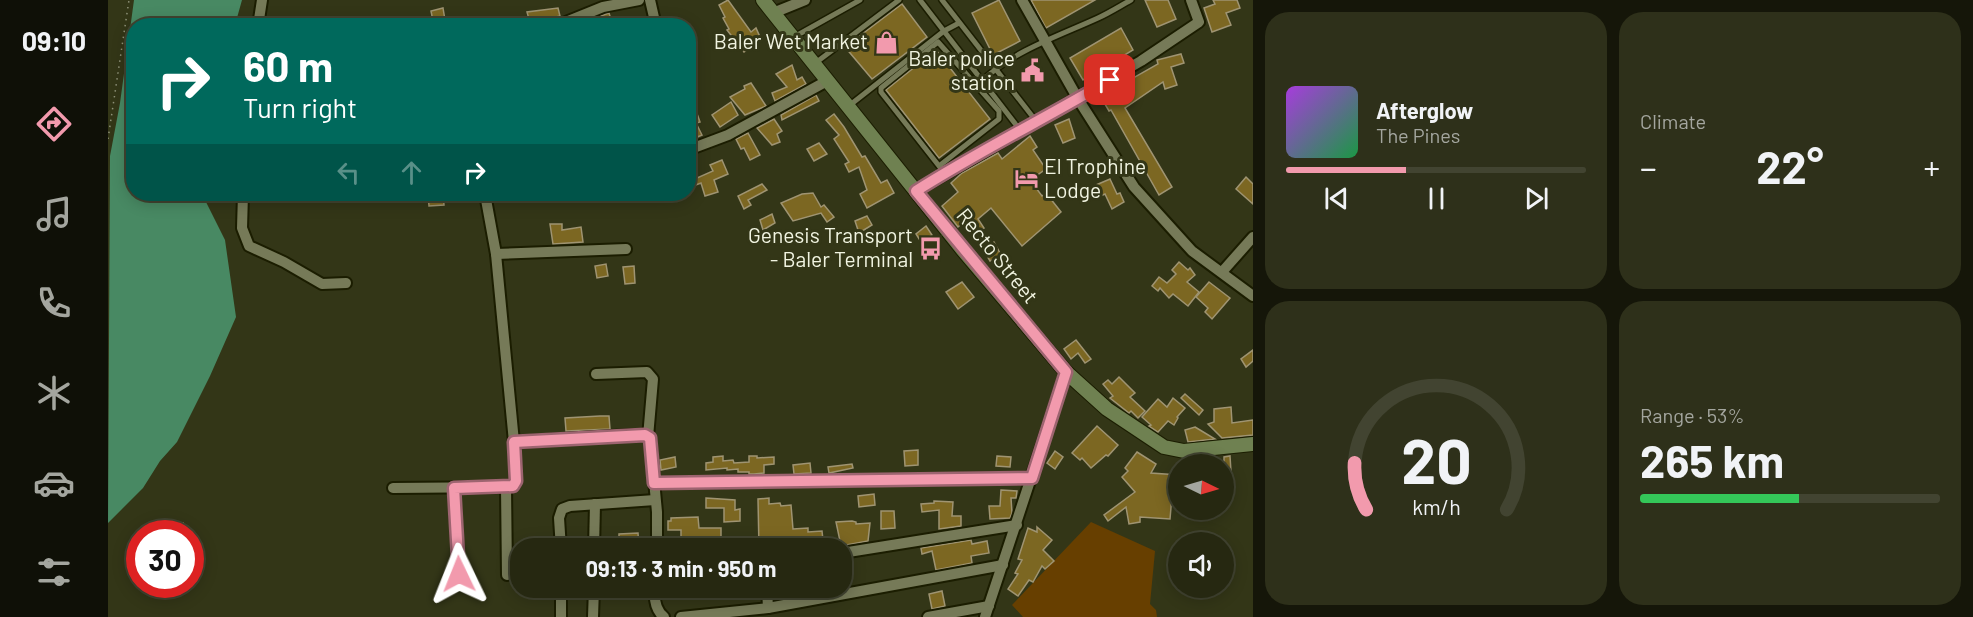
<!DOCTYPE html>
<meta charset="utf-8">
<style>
:root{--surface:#262811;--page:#2e301a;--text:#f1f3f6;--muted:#a4a69f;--line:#424431;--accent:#f29aad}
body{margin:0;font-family:Barlow,sans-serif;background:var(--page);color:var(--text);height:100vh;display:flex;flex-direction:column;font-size:22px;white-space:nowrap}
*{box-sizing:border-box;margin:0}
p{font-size:20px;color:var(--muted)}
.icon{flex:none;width:33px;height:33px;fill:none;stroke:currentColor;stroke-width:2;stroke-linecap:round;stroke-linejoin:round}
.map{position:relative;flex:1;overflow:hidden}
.side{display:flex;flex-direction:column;gap:12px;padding:12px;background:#151609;width:720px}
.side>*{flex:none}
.banner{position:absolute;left:18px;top:18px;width:570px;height:183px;border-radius:24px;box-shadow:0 3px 15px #0003,0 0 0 2px var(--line);background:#00695c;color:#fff;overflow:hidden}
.needle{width:39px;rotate:95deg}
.fabs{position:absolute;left:1060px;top:454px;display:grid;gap:12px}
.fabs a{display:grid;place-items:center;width:66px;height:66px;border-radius:50%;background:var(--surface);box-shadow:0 3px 15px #0003,0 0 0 2px var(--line);font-size:30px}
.speed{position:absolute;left:18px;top:520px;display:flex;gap:12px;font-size:30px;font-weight:700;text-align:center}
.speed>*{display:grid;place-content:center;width:78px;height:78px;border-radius:50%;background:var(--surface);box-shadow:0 3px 15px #0003,0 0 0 2px var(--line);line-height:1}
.speed .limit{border:9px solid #d22;background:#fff;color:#111}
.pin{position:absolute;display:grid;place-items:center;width:51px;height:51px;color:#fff;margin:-26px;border-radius:12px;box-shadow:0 3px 9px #0006}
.me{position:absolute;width:66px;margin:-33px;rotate:358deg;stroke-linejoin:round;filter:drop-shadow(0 0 4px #0008)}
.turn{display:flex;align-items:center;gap:21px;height:126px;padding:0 18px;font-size:27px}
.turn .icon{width:78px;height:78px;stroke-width:2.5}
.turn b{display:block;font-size:42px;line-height:51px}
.lanes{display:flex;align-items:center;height:57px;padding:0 18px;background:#0003;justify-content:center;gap:30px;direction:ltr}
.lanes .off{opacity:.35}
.big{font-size:45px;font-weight:700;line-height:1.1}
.side .tile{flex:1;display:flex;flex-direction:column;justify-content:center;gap:9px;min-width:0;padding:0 21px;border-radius:24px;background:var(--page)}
.side .dial{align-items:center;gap:0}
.dial svg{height:156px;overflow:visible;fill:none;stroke:var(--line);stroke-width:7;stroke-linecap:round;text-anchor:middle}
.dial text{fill:var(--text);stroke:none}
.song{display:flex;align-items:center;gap:18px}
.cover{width:72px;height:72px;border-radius:9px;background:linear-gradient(135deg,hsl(280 70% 55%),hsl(140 70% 35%))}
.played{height:6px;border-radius:3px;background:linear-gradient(90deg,var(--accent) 40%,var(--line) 40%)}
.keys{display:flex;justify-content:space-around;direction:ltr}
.heat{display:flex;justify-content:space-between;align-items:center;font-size:33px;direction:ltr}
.charge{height:9px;border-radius:4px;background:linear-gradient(90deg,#34c759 53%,var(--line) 0)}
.side .tiles{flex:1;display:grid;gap:12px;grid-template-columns:repeat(2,1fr)}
.trip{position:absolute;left:402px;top:538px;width:342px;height:60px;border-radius:24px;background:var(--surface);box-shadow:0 3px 15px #0003,0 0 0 2px var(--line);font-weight:700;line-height:60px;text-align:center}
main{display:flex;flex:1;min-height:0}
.menu{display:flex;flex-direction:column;width:108px;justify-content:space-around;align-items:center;background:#0f1007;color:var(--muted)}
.menu .icon{width:42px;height:42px}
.menu .on{color:var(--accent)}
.menu b{font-size:27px;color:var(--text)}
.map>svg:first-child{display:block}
.green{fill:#673f00}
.water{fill:#488963}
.building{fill:#7c6722;stroke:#9f9472;stroke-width:1.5}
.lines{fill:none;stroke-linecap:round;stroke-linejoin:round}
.lane-casing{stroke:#1b1d00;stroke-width:8}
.street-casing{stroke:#1b1d00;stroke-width:14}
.secondary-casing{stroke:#1b1d00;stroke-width:16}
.path{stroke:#8e9178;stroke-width:1.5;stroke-dasharray:1.5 4.5;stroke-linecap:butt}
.lane{stroke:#767a58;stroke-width:5}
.street{stroke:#767a58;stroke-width:10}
.secondary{stroke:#6f8151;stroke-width:14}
.route-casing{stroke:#9d6470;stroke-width:15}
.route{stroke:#f29aad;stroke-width:10}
.labels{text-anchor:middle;stroke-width:6;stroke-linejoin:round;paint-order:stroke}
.poi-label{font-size:21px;fill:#f1f4e1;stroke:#333617;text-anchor:end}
.street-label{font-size:21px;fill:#f1f4e1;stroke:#333617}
</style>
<main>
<nav class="menu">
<b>09:10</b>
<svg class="icon on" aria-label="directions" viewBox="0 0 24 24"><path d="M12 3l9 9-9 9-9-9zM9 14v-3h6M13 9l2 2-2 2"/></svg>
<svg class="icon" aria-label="music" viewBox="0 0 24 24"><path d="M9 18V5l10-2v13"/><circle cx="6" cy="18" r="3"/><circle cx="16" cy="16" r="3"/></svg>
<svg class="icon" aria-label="phone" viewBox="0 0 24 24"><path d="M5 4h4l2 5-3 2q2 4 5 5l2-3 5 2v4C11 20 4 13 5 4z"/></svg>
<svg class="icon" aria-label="climate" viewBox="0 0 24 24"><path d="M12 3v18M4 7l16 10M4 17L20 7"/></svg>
<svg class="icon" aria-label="car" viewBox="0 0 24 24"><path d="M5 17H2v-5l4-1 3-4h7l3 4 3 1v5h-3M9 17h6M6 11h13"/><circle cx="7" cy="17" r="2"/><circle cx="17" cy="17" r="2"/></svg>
<svg class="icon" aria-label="filters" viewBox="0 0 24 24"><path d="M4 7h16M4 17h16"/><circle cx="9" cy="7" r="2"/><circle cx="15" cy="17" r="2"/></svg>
</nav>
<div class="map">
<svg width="1145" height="617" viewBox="0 0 1145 617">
<rect width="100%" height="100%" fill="#333617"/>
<path class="green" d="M983,522L1047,551L1042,604L1048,610L1049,617H915L904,605Z"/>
<path class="water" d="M26,0H134L127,25L26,26V194H98V202L117,240L128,317L102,376L69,442L52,461L35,488L0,523L2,156L12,103Z"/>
<g class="building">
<path d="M620,0L643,32L648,28L652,37L645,46L636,52L619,30L621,29L615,18L617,17L611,5Z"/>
<path d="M891,0L912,41L885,55L864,13Z"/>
<path d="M923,0H987L938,28Z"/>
<path d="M1037,0H1060L1068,19L1049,27Z"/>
<path d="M1105,0H1129L1132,8L1118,13L1123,25L1104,32L1096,8L1107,4Z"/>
<path d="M794,4L819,37L764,79L737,47Z"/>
<path d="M335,8L338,26H326L323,11Z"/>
<path d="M450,8L452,16L422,23L419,12Z"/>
<path d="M501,13L505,26L492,24L490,17Z"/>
<path d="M1013,28L1025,50L975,80L962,58Z"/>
<path d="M828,50L882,119L831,158L778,90Z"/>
<path d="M1073,54L1076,63L1063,67L1069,85L1057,89L1055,82L1017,108L1064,187L1051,195L1003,110L1001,111L991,94L1005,86L1006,89L1050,64L1049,60Z"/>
<path d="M684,65L689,80L694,77L698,84L667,101L664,93L679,87L668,74Z"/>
<path d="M643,83L658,106L637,115L622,97L637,89L636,86Z"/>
<path d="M708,95L711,101L674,120L673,115Z"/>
<path d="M623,102L630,115L612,127L604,115Z"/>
<path d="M580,105L584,112L588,111L592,122L588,123L594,135L580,141Z"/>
<path d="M726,114L736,127L754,157L757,156L773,183L779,180L786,193L759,208L752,194L759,190L751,167L741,172L737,164L741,162L726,139L731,135L718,120Z"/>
<path d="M666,119L674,131L669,134L672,142L664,145L649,128Z"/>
<path d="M961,119L967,138L955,143L947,125Z"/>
<path d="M640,133L652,155L642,160L636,148L633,149L628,139Z"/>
<path d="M922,136L929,147L925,150L938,169L922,180L934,196L938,193L953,212L914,246L883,208L870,219L876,228L866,235L857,221L850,227L834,206L850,192L843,183L854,173L890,153L894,159Z"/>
<path d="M711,143L719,154L706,161L699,149Z"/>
<path d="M614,160L620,174L606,180L610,192L597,196L593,183L580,188V182L605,171L602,165Z"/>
<path d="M1138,177L1145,184V204L1128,189Z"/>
<path d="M1002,179L1009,194L1012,193L1016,202L1004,209L997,194L986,199L981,188Z"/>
<path d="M654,184L659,190L640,200L643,205L636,209L630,196Z"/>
<path d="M705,193L713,207L716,205L726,217L719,222L713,213L685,221L673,203L694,194Z"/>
<path d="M320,194H335L336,205L321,206Z"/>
<path d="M664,214L667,223L655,230L652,220Z"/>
<path d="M759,216L764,225L751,233L747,221Z"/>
<path d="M442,224H454V230L473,227L475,242L445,244Z"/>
<path d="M818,226L824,235L813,242L808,234Z"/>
<path d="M886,242L893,255L882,261L875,249Z"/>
<path d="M1071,262L1080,270L1082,268L1087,275L1079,282L1091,292L1080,306L1065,294L1061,298L1052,288L1050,291L1044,286L1051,277L1059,283L1068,274L1064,270Z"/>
<path d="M498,264L500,276L489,278L487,266Z"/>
<path d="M526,266L527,283L517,284L515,267Z"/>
<path d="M854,282L866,297L850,309L838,292Z"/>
<path d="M1101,282L1122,298L1104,319L1097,312L1100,308L1088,297Z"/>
<path d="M968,340L983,359L977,363L970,353L963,359L956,349Z"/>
<path d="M1145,350V361L1138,367L1133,359Z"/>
<path d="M1011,377L1027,393L1022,397L1037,411L1030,418L1023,411L1021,413L1002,398L1005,396L995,384L1000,380L1004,384Z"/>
<path d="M1077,394L1095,410L1091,415L1073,398Z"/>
<path d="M1065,398L1077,408L1069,417L1070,418L1066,425L1060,421L1050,432L1041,426L1043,425L1034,417L1050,399L1059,407Z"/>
<path d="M1123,407L1124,423L1145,420V435L1114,438L1100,424L1106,422V409Z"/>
<path d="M492,416H501L502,429L458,431L457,418Z"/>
<path d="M989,426L1010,445L1000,456L998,455L983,468L974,458L972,460L964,453Z"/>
<path d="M1087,427L1107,439L1080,442L1077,430Z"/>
<path d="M810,450V465L797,466L796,451Z"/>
<path d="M947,451L955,457L947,469L939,463Z"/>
<path d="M1029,452L1048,464L1043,473L1071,475V484H1065L1062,519L1032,517V522L1021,524L1018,507L1000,521L996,515L1027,492L1014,477L1020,471L1017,468Z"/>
<path d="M615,456V461L625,460L626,463L641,462V456H649V458L666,457V464L656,465V473L646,474H641V472H630V469L619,470V468L598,470V463L605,462V457Z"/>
<path d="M889,456L903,457L902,467L888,466Z"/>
<path d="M1122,456L1124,487H1116V457Z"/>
<path d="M567,457L568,467L553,470L552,460Z"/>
<path d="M702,463L703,473L686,474L685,465Z"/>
<path d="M744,464L745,468L721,473L720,467Z"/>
<path d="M893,490L909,491L908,498H903L904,513L902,518L882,519L881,506H892Z"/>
<path d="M766,494L767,505L751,507L750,496Z"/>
<path d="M598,498L627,500V510L632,509V521L616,522V508H598Z"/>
<path d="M661,498V504L672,503L673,506L683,505L685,529L700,528V532L714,531L716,549H689L687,538L663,540L664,549H651L650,499Z"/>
<path d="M826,501L845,502L844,516H853V526L831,529V510L814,512L813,504L826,503Z"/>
<path d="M773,511H786L787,528L773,529Z"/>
<path d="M590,517L591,528H613V540H609L610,549H602L601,542L573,540V530H560V521H563V518Z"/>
<path d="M744,521L748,522V524L762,523L760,541L733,546L728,522Z"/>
<path d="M75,523L78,532L62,534L60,527Z"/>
<path d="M929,527L944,540L935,550L946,561L937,569L934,566L925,582L921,580L910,596L900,589L910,574L907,573L914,560L910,559L920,528L929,532Z"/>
<path d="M530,533L531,549H511V534Z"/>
<path d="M863,540L864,544L879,541L881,553L863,556L864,563L828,570L824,551L814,554L813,548Z"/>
<path d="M834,591L837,606L824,609L821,594Z"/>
</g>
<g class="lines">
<defs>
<g id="lane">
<path d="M812,0L912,130"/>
<path d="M834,0L928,121"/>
<path d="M686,37L752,0"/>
<path d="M706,64L791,0"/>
<path d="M875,80C905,51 953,35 990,18C1001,13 1012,6 1023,0"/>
<path d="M742,105L836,31L851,23"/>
<path d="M831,166L891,119V111L830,42L773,88V92L831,166L837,173"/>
</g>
<g id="street">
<path d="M542,0L548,26"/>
<path d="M914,0L970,99L1026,187L1084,251L1145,296"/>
<path d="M665,13L697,0"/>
<path d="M150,26L154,0"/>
<path d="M448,26L495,7L531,0"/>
<path d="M580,150L620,135L719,81"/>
<path d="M808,191L1033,61L1091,22L1083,0"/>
<path d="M135,194L134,228L141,246L176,262L214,284L238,283"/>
<path d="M388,254L518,249"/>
<path d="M1114,272L1145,237"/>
<path d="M488,374L539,372L545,379L540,437"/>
<path d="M406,442L520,435H537L542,438L549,512V549"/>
<path d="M546,483L924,478"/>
<path d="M398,487L399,575"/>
<path d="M285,488L398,487L405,486L408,481L406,442L388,254L377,194"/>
<path d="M346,488L351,574"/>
<path d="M453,549L451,518L454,509L462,506L547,500"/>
<path d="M486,549L487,504"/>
<path d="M734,553L909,525"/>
<path d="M453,588V617"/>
<path d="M547,588C546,599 547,610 556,617"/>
<path d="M659,588L660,608"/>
<path d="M485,617L486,588"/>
<path d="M573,617L660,608L895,565"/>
<path d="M820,617L881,606"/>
<path d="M877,617L958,372"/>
</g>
<path id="secondary" d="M655,0L854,249L958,372L999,409L1056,447L1076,451L1145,444"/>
</defs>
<use href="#lane" class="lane-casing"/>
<use href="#street" class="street-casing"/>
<use href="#secondary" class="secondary-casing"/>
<path class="path" d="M0,139L21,0"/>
<use href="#lane" class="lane"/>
<use href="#street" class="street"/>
<use href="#secondary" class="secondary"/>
</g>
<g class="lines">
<defs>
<path id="route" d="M351,574L346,488L405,486L408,481L406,442L537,435L542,438L546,483L924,478L958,372L808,191C871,151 938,118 1002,80"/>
</defs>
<use href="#route" class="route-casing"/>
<use href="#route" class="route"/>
</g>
<defs>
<symbol id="shop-bare" viewBox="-9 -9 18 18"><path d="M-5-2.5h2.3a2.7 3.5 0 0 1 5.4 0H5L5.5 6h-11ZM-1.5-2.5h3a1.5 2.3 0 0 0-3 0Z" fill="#f29aad" stroke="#333617" stroke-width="2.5" paint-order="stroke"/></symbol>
<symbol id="civic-bare" viewBox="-9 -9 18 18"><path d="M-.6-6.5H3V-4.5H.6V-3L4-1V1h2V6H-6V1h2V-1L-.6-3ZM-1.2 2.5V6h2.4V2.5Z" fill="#f29aad" stroke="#333617" stroke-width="2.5" paint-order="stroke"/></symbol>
<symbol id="hotel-bare" viewBox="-9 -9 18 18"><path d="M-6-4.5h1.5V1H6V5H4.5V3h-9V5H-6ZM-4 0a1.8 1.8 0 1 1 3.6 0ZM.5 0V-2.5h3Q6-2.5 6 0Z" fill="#f29aad" stroke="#333617" stroke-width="2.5" paint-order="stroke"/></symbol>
<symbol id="bus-bare" viewBox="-9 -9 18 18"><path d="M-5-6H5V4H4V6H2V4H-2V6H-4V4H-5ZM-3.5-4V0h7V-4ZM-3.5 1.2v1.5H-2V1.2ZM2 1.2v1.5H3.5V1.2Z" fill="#f29aad" stroke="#333617" stroke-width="2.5" paint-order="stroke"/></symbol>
</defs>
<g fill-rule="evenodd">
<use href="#shop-bare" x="762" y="26" width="33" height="33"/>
<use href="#civic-bare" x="908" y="54" width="33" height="33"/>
<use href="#hotel-bare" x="902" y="162" width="33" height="33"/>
<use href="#bus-bare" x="806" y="232" width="33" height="33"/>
</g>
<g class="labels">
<g class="poi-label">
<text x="760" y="49">Baler Wet Market</text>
<text x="907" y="66">Baler police<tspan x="907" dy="24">station</tspan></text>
<text x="936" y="174" text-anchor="start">El Trophine<tspan x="936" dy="24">Lodge</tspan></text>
<text x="805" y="243">Genesis Transport<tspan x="805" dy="24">- Baler Terminal</tspan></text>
</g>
<g class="street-label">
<text transform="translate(889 256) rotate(51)" y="7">Recto Street</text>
</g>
</g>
</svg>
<div class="fabs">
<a><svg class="needle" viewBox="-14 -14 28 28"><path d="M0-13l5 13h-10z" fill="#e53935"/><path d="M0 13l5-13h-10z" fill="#a4a69f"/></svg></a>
<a><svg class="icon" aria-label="sound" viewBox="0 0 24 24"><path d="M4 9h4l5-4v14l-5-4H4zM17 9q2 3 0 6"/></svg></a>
</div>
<div class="speed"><div class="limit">30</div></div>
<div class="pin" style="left:1002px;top:80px;background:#d93025"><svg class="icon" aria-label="arrive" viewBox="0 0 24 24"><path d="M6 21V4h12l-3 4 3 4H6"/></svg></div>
<svg class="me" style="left:351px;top:574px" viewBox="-20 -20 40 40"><path d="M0-17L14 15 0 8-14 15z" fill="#f29aad" stroke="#fff" stroke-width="4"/></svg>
<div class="trip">09:13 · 3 min · 950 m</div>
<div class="banner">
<div class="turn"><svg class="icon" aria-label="right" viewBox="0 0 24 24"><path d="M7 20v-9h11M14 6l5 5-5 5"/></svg><div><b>60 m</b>Turn right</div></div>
<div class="lanes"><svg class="icon off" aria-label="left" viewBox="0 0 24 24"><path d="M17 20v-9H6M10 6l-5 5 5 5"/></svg><svg class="icon off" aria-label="ahead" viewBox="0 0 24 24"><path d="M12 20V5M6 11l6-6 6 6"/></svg><svg class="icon" aria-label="right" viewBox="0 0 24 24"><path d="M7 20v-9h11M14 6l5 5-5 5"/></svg></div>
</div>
</div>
<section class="side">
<div class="tiles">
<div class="tile">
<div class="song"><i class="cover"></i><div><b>Afterglow</b><p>The Pines</p></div></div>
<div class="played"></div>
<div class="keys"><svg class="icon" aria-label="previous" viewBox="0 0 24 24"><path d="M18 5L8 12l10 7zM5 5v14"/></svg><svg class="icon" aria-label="pause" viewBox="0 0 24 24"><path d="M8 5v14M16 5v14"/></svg><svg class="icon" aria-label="next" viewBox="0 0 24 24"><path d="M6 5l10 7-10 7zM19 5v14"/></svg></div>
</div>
<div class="tile"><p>Climate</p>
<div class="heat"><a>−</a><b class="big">22°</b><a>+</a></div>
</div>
<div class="tile dial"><svg viewBox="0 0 100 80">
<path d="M14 69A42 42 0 1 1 86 69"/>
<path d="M14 69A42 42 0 0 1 8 45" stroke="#f29aad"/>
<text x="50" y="56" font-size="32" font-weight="700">20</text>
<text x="50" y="72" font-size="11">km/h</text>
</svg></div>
<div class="tile"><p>Range · 53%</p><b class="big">265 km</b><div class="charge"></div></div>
</div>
</section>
</main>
